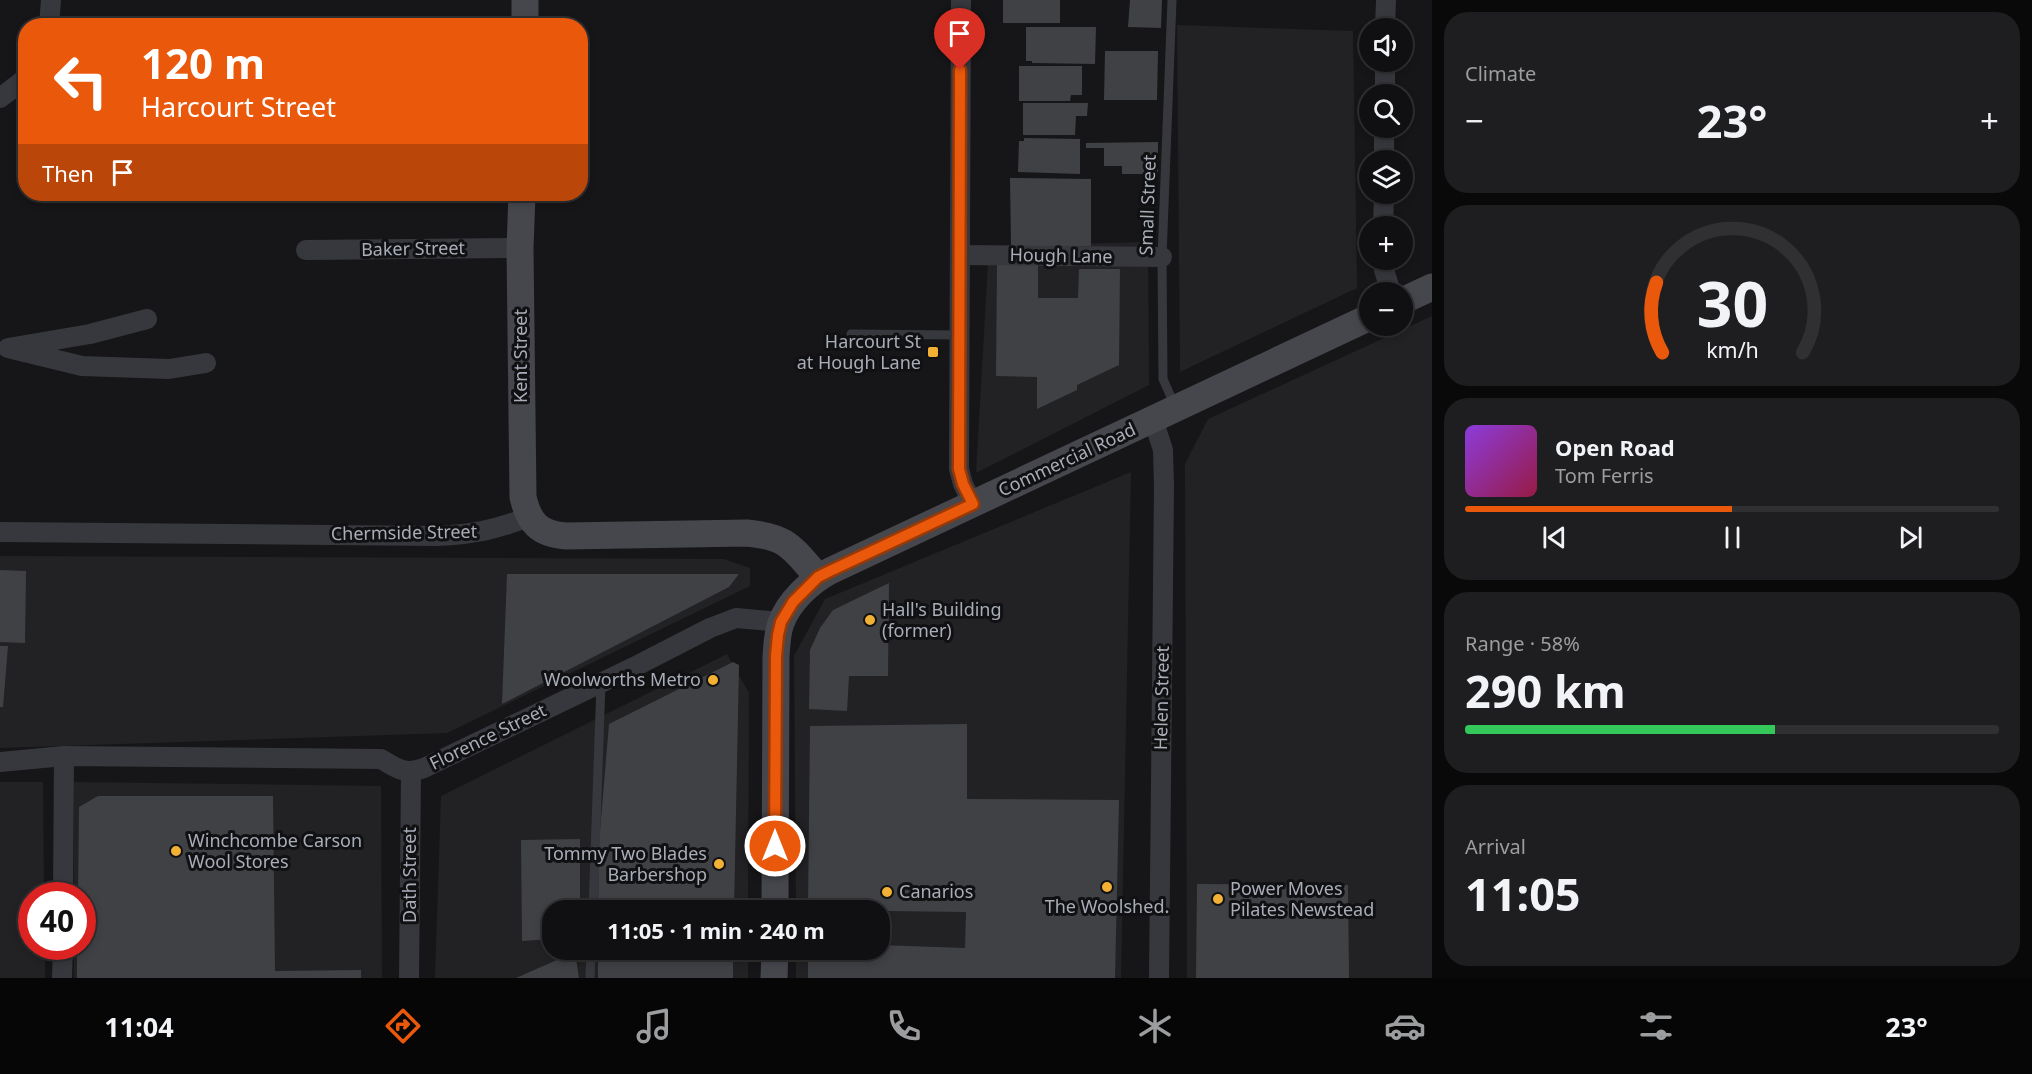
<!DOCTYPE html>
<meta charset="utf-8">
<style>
:root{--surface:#101012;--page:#1e1e20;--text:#f1f3f6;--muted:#9c9d9f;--line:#303032;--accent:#ea580c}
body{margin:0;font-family:"Noto Sans",sans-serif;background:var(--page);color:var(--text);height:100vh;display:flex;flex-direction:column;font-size:22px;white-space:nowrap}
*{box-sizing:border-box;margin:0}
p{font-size:20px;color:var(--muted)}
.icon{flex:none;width:33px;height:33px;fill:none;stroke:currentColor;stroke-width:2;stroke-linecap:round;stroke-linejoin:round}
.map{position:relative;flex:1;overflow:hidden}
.details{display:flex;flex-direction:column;gap:12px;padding:12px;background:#09090a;width:600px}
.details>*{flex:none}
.top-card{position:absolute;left:18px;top:18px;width:570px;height:183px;border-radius:24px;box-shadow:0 3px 9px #0003,0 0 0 2px var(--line);background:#ea580c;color:#fff;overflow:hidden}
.buttons{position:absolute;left:1359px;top:18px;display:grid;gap:12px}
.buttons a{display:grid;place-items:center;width:54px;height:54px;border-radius:50%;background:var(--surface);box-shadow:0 3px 9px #0003,0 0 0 2px var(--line);font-size:30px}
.speed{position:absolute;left:18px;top:882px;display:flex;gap:12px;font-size:30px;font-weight:700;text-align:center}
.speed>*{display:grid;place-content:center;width:78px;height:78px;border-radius:50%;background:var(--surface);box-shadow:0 3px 9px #0003,0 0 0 2px var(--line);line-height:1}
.speed .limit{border:9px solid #d22;background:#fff;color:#111}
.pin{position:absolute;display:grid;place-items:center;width:51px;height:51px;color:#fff;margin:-62px -26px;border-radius:50% 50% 50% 0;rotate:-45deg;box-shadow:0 0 6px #0007}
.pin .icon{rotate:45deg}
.me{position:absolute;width:66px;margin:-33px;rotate:0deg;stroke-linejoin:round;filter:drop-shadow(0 0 4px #0008)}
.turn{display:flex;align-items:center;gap:21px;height:126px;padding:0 24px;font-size:27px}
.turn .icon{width:78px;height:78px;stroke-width:2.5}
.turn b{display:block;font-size:42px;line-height:51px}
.then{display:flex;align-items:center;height:57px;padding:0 24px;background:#0003;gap:12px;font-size:22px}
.big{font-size:45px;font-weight:700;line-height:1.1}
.details .tile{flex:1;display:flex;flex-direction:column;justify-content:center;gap:9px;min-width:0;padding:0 21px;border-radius:24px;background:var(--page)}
.details .dial{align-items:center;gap:0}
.dial svg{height:156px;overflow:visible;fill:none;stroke:var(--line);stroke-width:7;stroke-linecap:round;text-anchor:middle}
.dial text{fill:var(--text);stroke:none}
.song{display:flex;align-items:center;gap:18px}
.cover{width:72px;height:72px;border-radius:9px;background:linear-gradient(135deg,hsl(270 70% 55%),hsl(340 70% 35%))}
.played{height:6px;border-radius:3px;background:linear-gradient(90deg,var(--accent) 50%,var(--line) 50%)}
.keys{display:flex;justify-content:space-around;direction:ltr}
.heat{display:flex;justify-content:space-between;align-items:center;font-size:33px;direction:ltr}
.charge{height:9px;border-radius:4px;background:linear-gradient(90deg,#34c759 58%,var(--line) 0)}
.trip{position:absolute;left:542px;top:900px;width:348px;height:60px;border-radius:24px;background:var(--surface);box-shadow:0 3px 9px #0003,0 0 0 2px var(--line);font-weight:700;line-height:60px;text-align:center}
.dock{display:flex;height:96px;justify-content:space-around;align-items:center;background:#060607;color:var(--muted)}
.dock .icon{width:42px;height:42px}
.dock .on{color:var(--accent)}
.dock b{font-size:27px;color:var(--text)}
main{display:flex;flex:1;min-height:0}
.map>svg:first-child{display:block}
.built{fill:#222225}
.building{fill:#404145}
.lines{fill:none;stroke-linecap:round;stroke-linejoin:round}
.lane{stroke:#37383d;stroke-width:9}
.street{stroke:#37383d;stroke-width:20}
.secondary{stroke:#45474d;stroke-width:27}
.route-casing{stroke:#983908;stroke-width:15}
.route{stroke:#ea580c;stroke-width:10}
.poi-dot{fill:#f2b134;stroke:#111113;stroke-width:2}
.labels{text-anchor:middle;stroke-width:6;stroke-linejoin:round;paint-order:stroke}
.street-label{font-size:18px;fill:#a8adb8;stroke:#111113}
.poi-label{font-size:18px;fill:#a8adb8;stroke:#111113;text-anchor:start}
</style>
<main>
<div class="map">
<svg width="1432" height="978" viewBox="0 0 1432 978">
<rect width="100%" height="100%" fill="#161618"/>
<g class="built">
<path d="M1177,25L1353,31L1357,288L1180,372Z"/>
<path d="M1148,242L1149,385L976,473L989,246Z"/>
<path d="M1432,316V978H1187L1185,464L1208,419Z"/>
<path d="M1131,472L1121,978H796V950H879V910H796L794,656L825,599Z"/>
<path d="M0,556L724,559L750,568V586L447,733L0,748Z"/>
<path d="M727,654L749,693L748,910H552V950H748V978H435L441,796Z"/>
<path d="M0,782H43L44,895L32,896V946L45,947V978H0Z"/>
<path d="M74,782L381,786L382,978H74V947L82,946V896L74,895Z"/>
</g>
<g class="building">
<rect x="1003" y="0" width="57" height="23"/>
<path d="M1130,0H1162L1161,28L1128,27Z"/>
<path d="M1026,27H1096L1095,64L1032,63V61H1026Z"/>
<path d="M1105,51H1158L1157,100H1104Z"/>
<path d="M1019,66H1082V95H1071L1070,101H1019Z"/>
<path d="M1023,103H1088L1087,116H1076L1075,135H1023Z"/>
<path d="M1024,138L1080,139V174L1018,172L1019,141H1024Z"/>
<path d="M1158,142V174H1122V166H1104V148H1086V143Z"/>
<path d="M1010,178L1091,179V246H1011Z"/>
<path d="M997,264H1038V298H1078L1079,269H1120L1119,365L1077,385V390L1037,409V377L996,376Z"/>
<path d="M0,570L26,571L25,643L0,642Z"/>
<path d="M507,574H739L729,587L502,704Z"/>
<path d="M889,583L888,676H849L847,711L809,709L810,650L820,628L833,610Z"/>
<path d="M0,646H8L3,707H0Z"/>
<path d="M733,662L739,665L734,910H598L599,843L609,724Z"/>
<path d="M967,724V799L1119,800L1115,978H808V950H879V945L965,948L966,912L808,910L810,726Z"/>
<path d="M98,796H273L275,971L361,970V978H77V946H82V896H78L79,807Z"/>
<path d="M580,839V910H552V939L522,941L521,840Z"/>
<path d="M1197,884L1348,885L1349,978H1196Z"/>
<rect x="598" y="950" width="135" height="28"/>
<path d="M575,952L579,978H516Z"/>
</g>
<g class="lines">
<g class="lane">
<path d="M1172,0L1162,257L1163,379L1175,406"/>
<path d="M851,334L958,335"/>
<path d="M593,910L601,683"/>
<path d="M590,978L591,950"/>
</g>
<g class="street">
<path d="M961,0L959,469L963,484L973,505"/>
<path d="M49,26L51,0"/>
<path d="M1385,28L1386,0"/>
<path d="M1385,94V62"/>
<path d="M0,98L26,78"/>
<path d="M1384,160V128"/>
<path d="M1383,226L1384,194"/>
<path d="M306,250L520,248"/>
<path d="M960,255L1162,257"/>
<path d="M1383,260L1384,270L1391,292"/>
<path d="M147,319L90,334L8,348L82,366L169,369L206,363"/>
<path d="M1153,419L1163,450L1164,486L1159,978"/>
<path d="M0,532L437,536C475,534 494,530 529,517"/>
<path d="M0,762L64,756L381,759C398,769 405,775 424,768L638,665L710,628L736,618L781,622"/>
<path d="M63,896L64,756"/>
<path d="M62,978L63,946"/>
<path d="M409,978L411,773"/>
</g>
<g class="secondary">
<path d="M525,26V0"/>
<path d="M522,194L520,248L523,497C529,523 539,534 566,536L747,533C789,537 792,548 818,577"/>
<path d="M1402,301L1432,287"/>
<path d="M775,910L776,656C777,645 777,633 781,623C789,601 810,582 830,571L1370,317"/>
<path d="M774,978L775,950"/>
</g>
</g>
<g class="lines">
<defs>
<path id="route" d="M775,846L776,656L778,635L781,622L793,602L818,577L830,571L973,504L963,484L959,469L960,70"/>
</defs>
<use href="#route" class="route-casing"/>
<use href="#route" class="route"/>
</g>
<g class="poi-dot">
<rect x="927" y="346" width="12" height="12" rx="3"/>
<circle cx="870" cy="620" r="6"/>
<circle cx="713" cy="680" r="6"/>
<circle cx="176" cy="851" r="6"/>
<circle cx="719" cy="864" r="6"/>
<circle cx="1107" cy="887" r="6"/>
<circle cx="887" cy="892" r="6"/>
<circle cx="1218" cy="899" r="6"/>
</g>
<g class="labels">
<g class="street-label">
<text transform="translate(1148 205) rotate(-88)" y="6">Small Street</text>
<text transform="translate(413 249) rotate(-1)" y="6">Baker Street</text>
<text transform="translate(1061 256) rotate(1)" y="6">Hough Lane</text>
<text transform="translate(521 356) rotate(-90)" y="6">Kent Street</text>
<text transform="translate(1067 460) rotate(-25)" y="6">Commercial Road</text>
<text transform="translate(404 533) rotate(-1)" y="6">Chermside Street</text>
<text transform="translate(1162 698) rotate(-89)" y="6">Helen Street</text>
<text transform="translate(488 737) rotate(-26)" y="6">Florence Street</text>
<text transform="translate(410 875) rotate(-90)" y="6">Dath Street</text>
</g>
<g class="poi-label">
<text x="921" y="348" text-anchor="end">Harcourt St<tspan x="921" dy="21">at Hough Lane</tspan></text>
<text x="882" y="616">Hall's Building<tspan x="882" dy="21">(former)</tspan></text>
<text x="701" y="686" text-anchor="end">Woolworths Metro</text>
<text x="188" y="847">Winchcombe Carson<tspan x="188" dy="21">Wool Stores</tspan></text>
<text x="707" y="860" text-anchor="end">Tommy Two Blades<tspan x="707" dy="21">Barbershop</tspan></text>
<text x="1230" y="895">Power Moves<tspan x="1230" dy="21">Pilates Newstead</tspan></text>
<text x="899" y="898">Canarios</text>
<text x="1107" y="913" text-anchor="middle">The Woolshed.</text>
</g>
</g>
</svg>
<div class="buttons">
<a><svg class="icon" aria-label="sound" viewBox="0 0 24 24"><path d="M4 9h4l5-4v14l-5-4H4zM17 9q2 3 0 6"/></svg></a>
<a><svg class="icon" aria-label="search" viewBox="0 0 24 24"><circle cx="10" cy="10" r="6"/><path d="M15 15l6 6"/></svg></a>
<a><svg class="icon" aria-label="layers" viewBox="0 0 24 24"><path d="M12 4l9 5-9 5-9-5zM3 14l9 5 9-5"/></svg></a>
<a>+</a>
<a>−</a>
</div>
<div class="speed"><div class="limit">40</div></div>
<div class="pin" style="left:960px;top:70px;background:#d93025"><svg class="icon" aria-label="arrive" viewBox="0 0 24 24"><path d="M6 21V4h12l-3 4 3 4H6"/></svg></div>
<svg class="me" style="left:775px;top:846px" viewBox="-20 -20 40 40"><circle r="17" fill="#ea580c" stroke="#fff" stroke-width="3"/><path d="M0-11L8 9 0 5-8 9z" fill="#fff"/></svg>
<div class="trip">11:05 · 1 min · 240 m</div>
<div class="top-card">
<div class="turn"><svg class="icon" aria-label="left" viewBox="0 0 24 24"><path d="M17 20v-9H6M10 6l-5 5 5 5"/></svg><div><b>120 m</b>Harcourt Street</div></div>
<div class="then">Then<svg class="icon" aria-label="arrive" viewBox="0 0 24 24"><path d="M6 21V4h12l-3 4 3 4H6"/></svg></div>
</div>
</div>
<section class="details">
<div class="tile"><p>Climate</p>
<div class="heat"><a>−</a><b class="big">23°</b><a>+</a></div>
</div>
<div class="tile dial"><svg viewBox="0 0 100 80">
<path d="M14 69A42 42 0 1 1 86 69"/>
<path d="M14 69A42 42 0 0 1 11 33" stroke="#ea580c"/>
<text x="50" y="56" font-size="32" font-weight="700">30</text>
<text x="50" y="72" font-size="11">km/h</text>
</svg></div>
<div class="tile">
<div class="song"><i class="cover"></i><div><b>Open Road</b><p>Tom Ferris</p></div></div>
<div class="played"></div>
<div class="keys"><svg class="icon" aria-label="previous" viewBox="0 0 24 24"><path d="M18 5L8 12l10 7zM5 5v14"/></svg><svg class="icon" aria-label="pause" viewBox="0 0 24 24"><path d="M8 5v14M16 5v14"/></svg><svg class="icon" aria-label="next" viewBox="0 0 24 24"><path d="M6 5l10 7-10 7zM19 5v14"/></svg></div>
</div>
<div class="tile"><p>Range · 58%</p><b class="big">290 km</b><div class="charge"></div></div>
<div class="tile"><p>Arrival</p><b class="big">11:05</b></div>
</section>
</main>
<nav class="dock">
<b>11:04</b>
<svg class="icon on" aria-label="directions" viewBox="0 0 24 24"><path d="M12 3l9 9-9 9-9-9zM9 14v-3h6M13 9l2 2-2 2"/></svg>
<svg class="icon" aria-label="music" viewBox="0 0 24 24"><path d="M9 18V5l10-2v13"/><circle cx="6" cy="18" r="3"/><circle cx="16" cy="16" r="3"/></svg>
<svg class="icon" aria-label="phone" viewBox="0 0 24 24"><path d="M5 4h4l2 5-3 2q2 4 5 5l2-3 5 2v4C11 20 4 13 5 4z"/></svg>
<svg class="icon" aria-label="climate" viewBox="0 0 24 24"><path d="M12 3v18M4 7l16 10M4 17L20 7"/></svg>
<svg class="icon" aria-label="car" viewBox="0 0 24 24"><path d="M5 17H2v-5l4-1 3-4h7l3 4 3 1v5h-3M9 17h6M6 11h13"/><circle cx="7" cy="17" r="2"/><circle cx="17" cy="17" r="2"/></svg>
<svg class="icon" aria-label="filters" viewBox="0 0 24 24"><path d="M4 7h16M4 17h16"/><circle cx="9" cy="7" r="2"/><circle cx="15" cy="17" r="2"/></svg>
<b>23°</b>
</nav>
